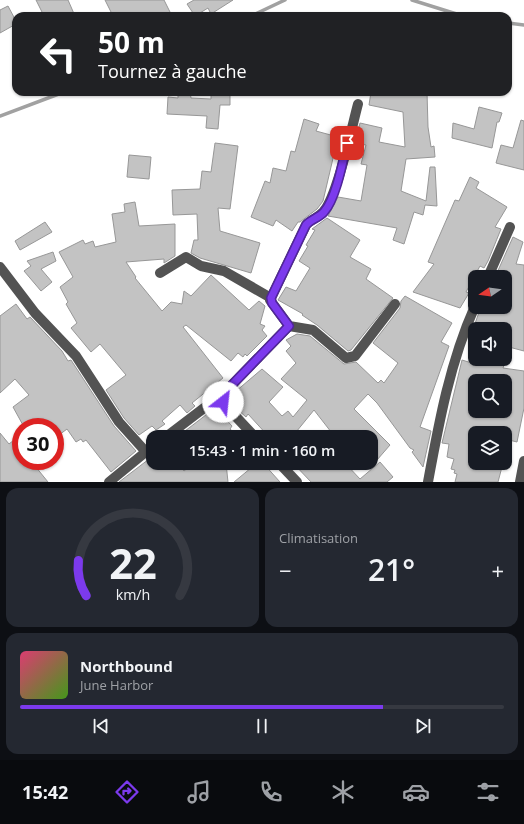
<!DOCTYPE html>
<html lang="fr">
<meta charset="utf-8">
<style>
:root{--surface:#171b24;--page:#242831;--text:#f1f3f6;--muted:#9ea1a6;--line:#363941;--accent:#7c3aed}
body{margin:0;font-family:"Open Sans",sans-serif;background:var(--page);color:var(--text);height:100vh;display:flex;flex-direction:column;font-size:15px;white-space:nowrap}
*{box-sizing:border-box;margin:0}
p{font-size:13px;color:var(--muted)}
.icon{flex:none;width:22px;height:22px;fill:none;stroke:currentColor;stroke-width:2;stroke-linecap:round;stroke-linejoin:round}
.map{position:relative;height:482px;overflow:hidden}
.details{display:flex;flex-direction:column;gap:6px;padding:6px;background:#0d0f14;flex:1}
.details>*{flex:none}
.banner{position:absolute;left:12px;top:12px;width:500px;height:84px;border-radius:12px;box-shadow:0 1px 3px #0004;background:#202124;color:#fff;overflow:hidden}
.needle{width:26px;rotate:257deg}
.fabs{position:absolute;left:468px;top:270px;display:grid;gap:8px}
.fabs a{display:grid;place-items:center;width:44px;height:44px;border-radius:8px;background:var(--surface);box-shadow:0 1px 3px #0004;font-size:20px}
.speed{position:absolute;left:12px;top:418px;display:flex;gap:8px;font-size:20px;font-weight:700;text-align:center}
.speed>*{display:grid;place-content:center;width:52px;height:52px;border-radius:50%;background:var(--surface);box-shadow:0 1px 3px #0004;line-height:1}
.speed .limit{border:6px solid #d22;background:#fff;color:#111}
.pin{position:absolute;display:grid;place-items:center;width:34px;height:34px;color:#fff;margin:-17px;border-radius:8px;box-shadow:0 2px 6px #0006}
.me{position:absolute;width:44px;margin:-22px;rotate:29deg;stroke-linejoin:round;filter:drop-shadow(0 0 3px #0008)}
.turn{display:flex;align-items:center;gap:14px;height:84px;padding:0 20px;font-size:18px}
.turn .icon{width:52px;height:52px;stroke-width:2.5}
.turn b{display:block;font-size:28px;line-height:34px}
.big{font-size:30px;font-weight:600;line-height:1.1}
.details .tile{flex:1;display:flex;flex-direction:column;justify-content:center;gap:6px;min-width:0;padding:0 14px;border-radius:12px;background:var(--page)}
.details .dial{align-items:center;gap:0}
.dial svg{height:104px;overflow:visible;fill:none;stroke:var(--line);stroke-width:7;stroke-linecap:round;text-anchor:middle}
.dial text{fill:var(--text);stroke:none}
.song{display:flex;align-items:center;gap:12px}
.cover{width:48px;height:48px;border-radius:6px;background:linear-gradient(135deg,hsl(340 70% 55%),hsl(100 70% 35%))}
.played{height:4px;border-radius:2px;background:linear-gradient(90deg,var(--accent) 75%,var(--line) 75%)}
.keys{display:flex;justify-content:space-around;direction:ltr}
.heat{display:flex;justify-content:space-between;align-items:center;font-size:22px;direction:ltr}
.details .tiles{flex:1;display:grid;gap:6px;grid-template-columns:1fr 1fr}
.tile:last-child{grid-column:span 2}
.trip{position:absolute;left:146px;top:430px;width:232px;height:40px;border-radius:12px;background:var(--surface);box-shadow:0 1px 3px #0004;font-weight:600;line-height:40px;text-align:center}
.dock{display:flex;height:64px;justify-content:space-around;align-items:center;background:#090b0e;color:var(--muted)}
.dock .icon{width:28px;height:28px}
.dock .active{color:var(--accent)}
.dock b{font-size:18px;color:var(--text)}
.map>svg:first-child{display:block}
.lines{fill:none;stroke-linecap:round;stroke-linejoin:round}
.stream{stroke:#a1a1a1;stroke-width:3.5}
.building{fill:#c3c3c3;stroke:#979797;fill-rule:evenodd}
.minor{stroke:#535353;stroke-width:10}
.route-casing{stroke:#51269a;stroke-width:10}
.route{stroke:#7c3aed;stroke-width:7}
</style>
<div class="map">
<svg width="524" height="482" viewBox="0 0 524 482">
<rect width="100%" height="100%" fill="#fff"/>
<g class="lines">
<g class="stream">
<path d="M412,0L463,16"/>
<path d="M251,16L285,0"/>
<path d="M508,23L524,25"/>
<path d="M0,116L64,92"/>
</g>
</g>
<g class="building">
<path d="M36,0H68L75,16H44Z"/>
<path d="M105,0H164L172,16H113Z"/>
<path d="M194,0H233L211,14L208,8L195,16L187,4Z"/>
<path d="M8,6L16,21V24L0,33V10Z"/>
<path d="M178,92H190L191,98L211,99V92H230V105H220L218,129L206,128L207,116L167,114L168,97L178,98Z"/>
<path d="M371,92H427L428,127L431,147L434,146L435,157L406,159L401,191L426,201L430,167H435L437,206L425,205L423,215L414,212L404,244L393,240L397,228L328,216L338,197L361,201L367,165L361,164L366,145L355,143L360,123L382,128L379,142L405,147L403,112L369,105Z"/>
<path d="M479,107L502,113L499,122H497L492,148L452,138L453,123L474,129Z"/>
<path d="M304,119L319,124L316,131L338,137L323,201L317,209L300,222H298L292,231L276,220L273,226L251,217L265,181L270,183L273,168L286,171L291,151L295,152Z"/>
<path d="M521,120L524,121V170L496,163L501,145L513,148Z"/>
<path d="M215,143L238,146L230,209L218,208L220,231L260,243L251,273L200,258L191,253L194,240H198L197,214L173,215L172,190L200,189L202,171L211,172Z"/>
<path d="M129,155L151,157L149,179L127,177Z"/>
<path d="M470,177L479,182L476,188L507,207L495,227L501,229L488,261L484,268L480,266L466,292L469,293L460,308L413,292L434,264L428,262L455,200L459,201Z"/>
<path d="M135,202L139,226L175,224V256L164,263V259L126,262L136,277L135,278L162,311L171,302L182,304L184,291L191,296L211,275L249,310L259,301L265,306L260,324L265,326L262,330L267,336L247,356L245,354L243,357L238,353L231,361L186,325L183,327L223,378L192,403L195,406L187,413L180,405L162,421L165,424L156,430L152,426L139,435L124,418L106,390L126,375L100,344L91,352L71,328L77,323L66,304L68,302L60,287L73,277L59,252L83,240L85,244L93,241L95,247L116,242L112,214L125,212L124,204Z"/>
<path d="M327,218L360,240L350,257L371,269L366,279L393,298L351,350L348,351L317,325L302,315L303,314L278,300L286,287L296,291L310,268L299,261L308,246L306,245L315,230L312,229Z"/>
<path d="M45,222L52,232L20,250L15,241Z"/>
<path d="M513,237L523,242L516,264L524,265V351L505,346V329H473L481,307H505V277L496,275Z"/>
<path d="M53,252L56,261L41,269L52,282L41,291L24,271L31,266L27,261Z"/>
<path d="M405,296L452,323L441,342L449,346L420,427L431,431L423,467L412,452L414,450L410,448L377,403L368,394L354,409L390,445L377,460L371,455V437H335L314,410L292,437H269L248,414L246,417L236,408L242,401L235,392L262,369L283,387L269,402L282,416L288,411L293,417L307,400L281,379L296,363L286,351L291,346L286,340L297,334L310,336L344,364L356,362L378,383L381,380L384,383L398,363L373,343L400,308L401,301Z"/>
<path d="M16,304L27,319L30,317L62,351L68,361L71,360L114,426L136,451L111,472L86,440L83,442L81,439L76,442L67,429L55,438V427H24L13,407L29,395L15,379L0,393V316Z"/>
<path d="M477,359H506L503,368L524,371V408L517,442L505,439V433H475V463H503L498,482H455L457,474L454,473L455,470L451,469L454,459L447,457L449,444L442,443L462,360L475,364ZM475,381H505V411H475Z"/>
<path d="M215,408L232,426L230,429L239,437H189L185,431Z"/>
<path d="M0,433L9,444L14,440L21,449V461H31L48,482H0Z"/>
<path d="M153,456V463H177L184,471L194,463H226L228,482H119Z"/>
<path d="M380,462L393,477L387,482H311L293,463H345L360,479Z"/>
<path d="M257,463H263L280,482H234Z"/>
</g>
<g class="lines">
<g class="minor">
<path d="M358,104C352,126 337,198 323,212C318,218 311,219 306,225L270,300L289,326L313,330L346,358L355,356L395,304"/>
<path d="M0,267L35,313L76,356L119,422L146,452"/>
<path d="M160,273L186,257L201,266L224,271L271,298"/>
<path d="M488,277L510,227"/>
<path d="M166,437L225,392"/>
<path d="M255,437L224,404L223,399L225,392L289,326"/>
<path d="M279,463L297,482"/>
<path d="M109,482L153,446"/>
<path d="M428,482C439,422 450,362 475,306"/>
<path d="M520,482L524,461"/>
</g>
</g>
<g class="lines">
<defs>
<path id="route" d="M223,402L225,392L289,326L272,303L271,298L306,225C311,219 319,218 324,212C336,199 343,161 347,143"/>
</defs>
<use href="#route" class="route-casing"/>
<use href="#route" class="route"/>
</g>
</svg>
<div class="fabs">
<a><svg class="needle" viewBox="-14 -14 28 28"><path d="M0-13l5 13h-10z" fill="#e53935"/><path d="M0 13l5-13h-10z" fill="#9ea1a6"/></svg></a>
<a><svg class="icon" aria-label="sound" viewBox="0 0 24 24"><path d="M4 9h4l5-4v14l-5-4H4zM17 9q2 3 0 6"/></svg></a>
<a><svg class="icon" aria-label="search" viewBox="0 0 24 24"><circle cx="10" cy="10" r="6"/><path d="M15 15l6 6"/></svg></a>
<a><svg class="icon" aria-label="layers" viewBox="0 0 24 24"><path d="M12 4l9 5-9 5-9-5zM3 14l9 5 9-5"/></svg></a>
</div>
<div class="speed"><div class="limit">30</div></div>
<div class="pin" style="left:347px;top:143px;background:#d93025"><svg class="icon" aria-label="arrive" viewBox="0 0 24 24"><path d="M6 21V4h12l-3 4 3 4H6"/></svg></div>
<svg class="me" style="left:223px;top:402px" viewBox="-20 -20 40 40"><circle r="19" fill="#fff"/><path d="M0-13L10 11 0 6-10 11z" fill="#7c3aed"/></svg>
<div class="trip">15:43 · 1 min · 160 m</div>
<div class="banner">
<div class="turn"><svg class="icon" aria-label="left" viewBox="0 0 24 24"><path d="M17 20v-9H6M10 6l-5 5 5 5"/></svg><div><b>50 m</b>Tournez à gauche</div></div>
</div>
</div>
<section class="details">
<div class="tiles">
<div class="tile dial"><svg viewBox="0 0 100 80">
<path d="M14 69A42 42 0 1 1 86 69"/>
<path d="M14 69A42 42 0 0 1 8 42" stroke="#7c3aed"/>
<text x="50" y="56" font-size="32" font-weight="700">22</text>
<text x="50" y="72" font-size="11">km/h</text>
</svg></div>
<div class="tile"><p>Climatisation</p>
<div class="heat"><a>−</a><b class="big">21°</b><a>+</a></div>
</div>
<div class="tile">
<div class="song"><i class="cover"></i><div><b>Northbound</b><p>June Harbor</p></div></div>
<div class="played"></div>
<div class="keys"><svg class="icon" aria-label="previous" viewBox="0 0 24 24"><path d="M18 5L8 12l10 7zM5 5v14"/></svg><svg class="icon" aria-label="pause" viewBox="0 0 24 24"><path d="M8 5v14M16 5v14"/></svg><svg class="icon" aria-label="next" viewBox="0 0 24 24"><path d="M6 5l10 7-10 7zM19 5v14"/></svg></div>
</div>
</div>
</section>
<nav class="dock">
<b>15:42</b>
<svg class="icon active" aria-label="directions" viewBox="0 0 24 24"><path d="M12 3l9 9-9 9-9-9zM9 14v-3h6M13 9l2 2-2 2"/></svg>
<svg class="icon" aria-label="music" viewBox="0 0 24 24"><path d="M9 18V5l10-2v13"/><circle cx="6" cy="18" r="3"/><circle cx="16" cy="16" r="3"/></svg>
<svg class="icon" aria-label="phone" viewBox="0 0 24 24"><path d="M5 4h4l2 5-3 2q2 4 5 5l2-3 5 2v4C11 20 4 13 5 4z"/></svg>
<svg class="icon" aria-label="climate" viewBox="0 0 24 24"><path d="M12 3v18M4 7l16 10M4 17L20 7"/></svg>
<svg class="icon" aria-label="car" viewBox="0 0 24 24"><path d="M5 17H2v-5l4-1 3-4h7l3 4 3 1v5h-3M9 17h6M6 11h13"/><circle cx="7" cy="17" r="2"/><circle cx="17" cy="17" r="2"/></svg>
<svg class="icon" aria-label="filters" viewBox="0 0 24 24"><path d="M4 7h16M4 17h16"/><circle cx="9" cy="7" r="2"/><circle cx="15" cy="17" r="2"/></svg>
</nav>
